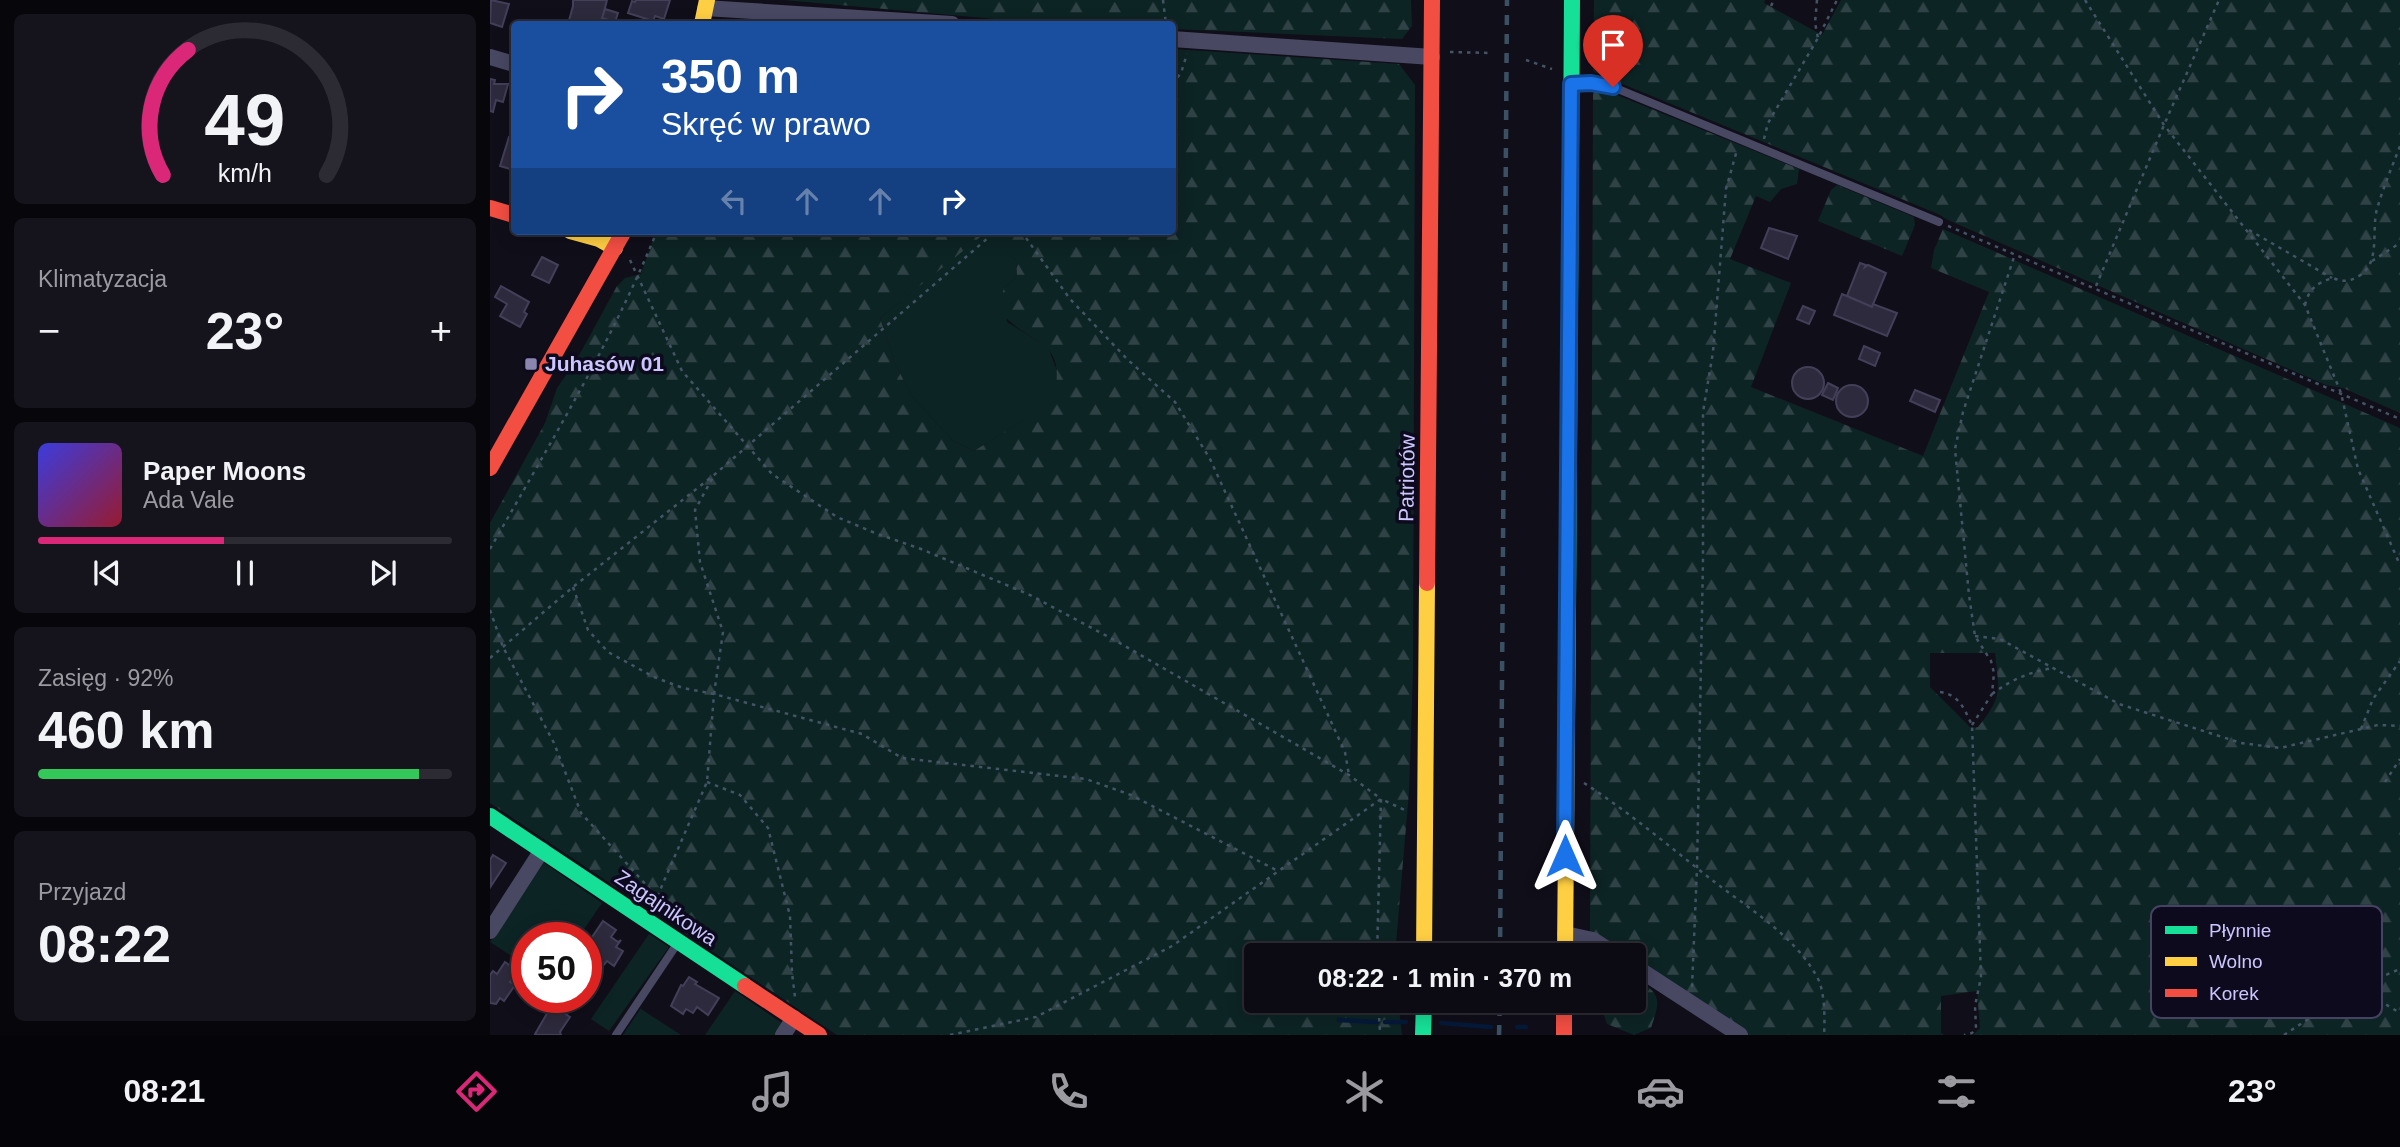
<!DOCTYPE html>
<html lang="pl">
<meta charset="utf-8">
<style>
:root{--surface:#0c0a13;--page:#15131c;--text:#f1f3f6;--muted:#9a9aa0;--line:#2c2b33;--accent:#db2777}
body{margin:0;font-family:Arial,sans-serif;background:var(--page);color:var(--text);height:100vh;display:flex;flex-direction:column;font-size:26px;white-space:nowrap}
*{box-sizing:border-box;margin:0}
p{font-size:23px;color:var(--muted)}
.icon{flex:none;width:38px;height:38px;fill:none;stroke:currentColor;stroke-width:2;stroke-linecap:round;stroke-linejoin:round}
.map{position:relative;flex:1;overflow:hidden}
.panel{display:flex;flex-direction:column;gap:14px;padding:14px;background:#07060a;width:490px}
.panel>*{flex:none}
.banner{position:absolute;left:21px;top:21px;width:665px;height:214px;border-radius:7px;box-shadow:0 4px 18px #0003,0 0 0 2px var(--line);background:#1a4fa0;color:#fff;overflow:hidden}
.speed{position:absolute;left:21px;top:922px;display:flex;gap:14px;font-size:35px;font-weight:700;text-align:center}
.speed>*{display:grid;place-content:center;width:91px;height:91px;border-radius:50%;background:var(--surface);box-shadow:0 4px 18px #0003,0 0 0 2px var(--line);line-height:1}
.speed .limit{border:10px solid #d22;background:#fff;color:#111}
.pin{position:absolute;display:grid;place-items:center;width:60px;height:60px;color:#fff;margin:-72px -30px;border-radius:50% 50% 50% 0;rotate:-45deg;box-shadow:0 0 7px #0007}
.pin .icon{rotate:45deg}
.me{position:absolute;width:77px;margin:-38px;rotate:0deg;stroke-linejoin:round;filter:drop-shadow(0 0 5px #0008)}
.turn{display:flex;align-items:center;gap:24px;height:147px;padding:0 35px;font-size:32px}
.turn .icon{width:91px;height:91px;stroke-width:2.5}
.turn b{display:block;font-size:49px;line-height:60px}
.lanes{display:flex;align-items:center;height:66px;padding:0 35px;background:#0003;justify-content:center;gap:35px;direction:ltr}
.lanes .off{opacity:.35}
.big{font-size:52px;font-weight:800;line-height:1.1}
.panel .tile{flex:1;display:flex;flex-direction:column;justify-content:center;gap:10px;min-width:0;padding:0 24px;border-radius:10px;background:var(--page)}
.panel .dial{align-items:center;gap:0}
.dial svg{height:182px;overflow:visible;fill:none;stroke:var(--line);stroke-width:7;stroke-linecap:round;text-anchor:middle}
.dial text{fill:var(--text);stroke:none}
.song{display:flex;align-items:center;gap:21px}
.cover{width:84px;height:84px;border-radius:10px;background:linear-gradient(135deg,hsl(240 70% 55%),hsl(350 70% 35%))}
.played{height:7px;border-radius:4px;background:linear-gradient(90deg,var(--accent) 45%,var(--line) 45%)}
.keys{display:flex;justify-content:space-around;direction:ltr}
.heat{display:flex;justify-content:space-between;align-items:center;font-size:38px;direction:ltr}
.charge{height:10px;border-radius:5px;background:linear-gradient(90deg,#34c759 92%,var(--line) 0)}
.trip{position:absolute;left:754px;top:943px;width:402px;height:70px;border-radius:7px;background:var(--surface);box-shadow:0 4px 18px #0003,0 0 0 2px var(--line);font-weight:800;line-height:70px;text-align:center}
.tab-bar{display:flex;height:112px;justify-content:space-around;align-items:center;background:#050408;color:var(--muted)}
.tab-bar .icon{width:49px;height:49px}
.tab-bar .selected{color:var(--accent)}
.tab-bar b{font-size:32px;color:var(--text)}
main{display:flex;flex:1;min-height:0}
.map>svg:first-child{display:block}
.green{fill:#0d2424}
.forest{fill:url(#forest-firs);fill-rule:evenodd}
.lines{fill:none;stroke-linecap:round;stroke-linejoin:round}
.stream{stroke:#051939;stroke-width:4.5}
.building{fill:#2e2a3d;stroke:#433f58;stroke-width:2}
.path{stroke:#435564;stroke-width:2.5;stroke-dasharray:3.5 5;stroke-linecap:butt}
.lane{stroke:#494863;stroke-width:8}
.street{stroke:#494863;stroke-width:16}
.fast{stroke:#16e098;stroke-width:16}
.slow{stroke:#ffcf43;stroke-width:16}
.jam{stroke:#f24e42;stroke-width:16}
.rail{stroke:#3b5163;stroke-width:4.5;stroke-dasharray:10 9;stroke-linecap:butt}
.route-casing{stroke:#114b97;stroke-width:18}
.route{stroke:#1a73e8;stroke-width:12}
.poi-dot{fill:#8a86ae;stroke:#0d0a1d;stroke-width:2.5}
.labels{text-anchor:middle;stroke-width:7;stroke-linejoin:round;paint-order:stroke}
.poi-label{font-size:21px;font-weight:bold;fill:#cbc6ff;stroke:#0d0a1d;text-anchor:start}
.street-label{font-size:21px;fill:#cbc6ff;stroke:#0d0a1d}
.key{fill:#0d0a1d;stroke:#464261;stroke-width:2}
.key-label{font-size:19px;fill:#cbc6ff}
</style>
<main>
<section class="panel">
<div class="tile dial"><svg viewBox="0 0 100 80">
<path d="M14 69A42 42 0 1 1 86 69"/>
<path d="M14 69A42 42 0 0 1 25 14" stroke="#db2777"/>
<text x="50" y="56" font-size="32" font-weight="700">49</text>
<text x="50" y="72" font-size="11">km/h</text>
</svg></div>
<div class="tile"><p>Klimatyzacja</p>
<div class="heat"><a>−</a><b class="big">23°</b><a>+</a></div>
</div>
<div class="tile">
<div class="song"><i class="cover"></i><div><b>Paper Moons</b><p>Ada Vale</p></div></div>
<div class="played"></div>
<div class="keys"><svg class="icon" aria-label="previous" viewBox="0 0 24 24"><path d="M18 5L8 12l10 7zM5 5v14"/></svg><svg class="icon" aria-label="pause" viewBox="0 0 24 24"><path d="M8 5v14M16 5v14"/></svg><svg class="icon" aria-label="next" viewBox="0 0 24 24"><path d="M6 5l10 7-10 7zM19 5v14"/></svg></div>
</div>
<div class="tile"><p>Zasięg · 92%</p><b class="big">460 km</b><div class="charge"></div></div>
<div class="tile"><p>Przyjazd</p><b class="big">08:22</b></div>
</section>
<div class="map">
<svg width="1910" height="1035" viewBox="0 0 1910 1035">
<defs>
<pattern id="forest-firs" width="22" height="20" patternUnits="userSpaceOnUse" patternTransform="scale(1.75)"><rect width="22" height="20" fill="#0d2424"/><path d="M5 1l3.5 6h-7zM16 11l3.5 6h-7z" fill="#2f4245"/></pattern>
</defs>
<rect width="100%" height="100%" fill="#100e19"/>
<g class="green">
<path d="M494,233L526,260L527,276L514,288L517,322L558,347L569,376L564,401L484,451L463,441L421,395L405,363L390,318Z"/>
<path d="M53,862L112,903L88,938H37V966L0,942Z"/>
<path d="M159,934L179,947L119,1031L101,1019Z"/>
<path d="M245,991L292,1023L286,1035H215Z"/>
<path d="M151,1008V1009L191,1035H133Z"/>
</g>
<g class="forest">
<path d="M294,0H921L922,26L912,39L683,29L682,24H563Z"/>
<path d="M1104,0H1275L1274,3L1332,35L1351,0H1910V413L1853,388L1836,385L1458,220L1448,214L1106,73L1103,71Z"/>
<path d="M683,49L909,64L925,85L923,669L919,792L905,955L766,956V1001H908L912,1035H347L0,803V523L55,423L67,388L86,361L127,286L135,278L151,274L166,231H682ZM494,234L526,260L527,276L514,288L508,308C537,349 580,333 563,401L484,451L463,441L421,395L405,363L390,318Z"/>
<path d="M1103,91L1127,95L1309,169L1307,184L1291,189L1280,202L1266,196L1240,259L1301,283L1261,387L1433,456L1499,292L1441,268L1444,250L1453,229L1910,428V1035H1483L1490,1028L1487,991L1451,996V1033L1454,1035H1258L1145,960L1144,956L1138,955L1100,931ZM1440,653H1505C1509,691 1513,696 1488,727L1481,728L1440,687Z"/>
<path d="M1347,185L1424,217L1425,225L1412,256L1328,221L1341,190Z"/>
<path d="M1145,977C1171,995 1171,998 1161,1028L1144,1035L1117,1024L1109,1001H1144Z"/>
</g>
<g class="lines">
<g class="stream">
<path d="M849,1020L887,1022"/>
<path d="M895,1022H916"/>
<path d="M951,1023L1001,1027"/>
<path d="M1027,1027H1036"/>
</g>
</g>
<g class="building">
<path d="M1,0L19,4L12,27L0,23Z"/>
<path d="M83,0H117L111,24L102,22V24H78L83,6Z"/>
<path d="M146,0H180L174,19L165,16L163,21L138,13L142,1L145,2Z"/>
<path d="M115,9L128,13L125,22L112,18Z"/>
<path d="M0,79L5,80L4,84H18L13,102L6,100L3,112L0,111Z"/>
<path d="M19,137L24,138V170L10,166Z"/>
<path d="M1279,228L1307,236L1298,259L1271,248Z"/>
<path d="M52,257L68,265L59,283L42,275Z"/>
<path d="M1370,263L1376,265L1375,267L1378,265L1396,273L1382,307L1357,296Z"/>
<path d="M11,286L39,302L34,312L37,314L30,327L10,316L17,304L5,297Z"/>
<path d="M1352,294L1382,307L1383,304L1407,313L1397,336L1344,315Z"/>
<path d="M1313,306L1325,311L1319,324L1307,319Z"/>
<path d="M1374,346L1390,353L1385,366L1369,359Z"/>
<circle cx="1318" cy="383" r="16"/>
<path d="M1338,383L1348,388L1343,400L1332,395Z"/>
<circle cx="1362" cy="401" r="16"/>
<path d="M1425,390L1450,400L1445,412L1420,401Z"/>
<path d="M3,855L16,863L1,886L0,860Z"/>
<path d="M113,921L126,930L121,937L128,942L131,940L126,947L133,951L124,966L117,961L112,967L96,957V946Z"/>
<path d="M15,962L28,971L20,982L25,985L14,1001L10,998L6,1004L0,1003V975L3,971L7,974Z"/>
<path d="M199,977L207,982L205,984L229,998L218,1015L207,1007L203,1013L196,1009L193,1014L181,1006L191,985L193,986Z"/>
<path d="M62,1005L80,1017L70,1032L71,1035H47L45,1034Z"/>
</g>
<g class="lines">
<g class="path">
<path d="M673,0L676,24"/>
<path d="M1327,0L1325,23L1328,38"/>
<path d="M1595,0L1674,125L1815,305L1851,393L1868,469L1910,565"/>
<path d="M1281,6L1284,0"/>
<path d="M960,52L1002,53"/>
<path d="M1036,60L1062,69"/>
<path d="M682,84L691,73L697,54"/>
<path d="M1274,139L1278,123L1328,38L1347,0"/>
<path d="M1458,226L1910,419"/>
<path d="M1759,230L1842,278"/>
<path d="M531,231L580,299L638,360L685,402L720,459L855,752L859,775"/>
<path d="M140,260L192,371L282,474L347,517L385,533L431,549L538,594L628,642L859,775L891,799L887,956"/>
<path d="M1882,261L1910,243"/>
<path d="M1606,286L1674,125L1729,0"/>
<path d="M1815,305C1819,289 1826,283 1843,278C1853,282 1859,282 1869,276C1891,263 1881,231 1887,209C1893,188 1902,167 1910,146"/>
<path d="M0,549C59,445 122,342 167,231"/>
<path d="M83,587L98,630L118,652L164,677L193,688L224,694L372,734L412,758L596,779L641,795L788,871"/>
<path d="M0,610L13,647L64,743L91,813L167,897"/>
<path d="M1485,636L1510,639L1629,704L1751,743L1790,748L1888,725L1910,726"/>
<path d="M0,658L83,587L224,475L506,231"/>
<path d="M1450,692C1470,695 1474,709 1482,725L1491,977L1485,1006L1486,1028L1482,1033L1474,1035"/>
<path d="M1502,694C1521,680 1539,672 1563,668"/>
<path d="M1482,725L1502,694L1504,673L1501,661L1485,636L1479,595L1465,449L1473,412L1525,254"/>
<path d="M1871,729L1883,699L1910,661"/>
<path d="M217,782L250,795L278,828L300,916L302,973L305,997"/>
<path d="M1895,782L1910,759"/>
<path d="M1094,783C1139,812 1180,847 1222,880C1258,908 1305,936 1327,977C1335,990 1335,1020 1334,1035"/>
<path d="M164,904L217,782L224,694L233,632L210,562L205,510L223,477"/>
<path d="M1202,987L1207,868L1213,560V412L1223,352L1236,189L1247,150"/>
<path d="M1867,987L1910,1013"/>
<path d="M888,1001L890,1031"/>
<path d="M460,1035L546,1017L682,946L891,799L917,811"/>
<path d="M1794,1035L1867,987L1910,969"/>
</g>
<g class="lane">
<path d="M1084,84L1101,83L1123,87L1449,222"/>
<path d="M126,1035L187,944"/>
</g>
<g class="street">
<path d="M215,8L462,24"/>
<path d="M682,39L942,57"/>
<path d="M0,57L24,64"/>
<path d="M0,931L52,850"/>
<path d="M1075,934L1103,940L1128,956"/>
<path d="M1144,966L1250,1035"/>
<path d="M293,1035L304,1018"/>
</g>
<g class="fast">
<path d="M1078,610L1082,0"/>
<path d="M0,816L255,986"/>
<path d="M933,1035L934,1001"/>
</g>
<g class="slow">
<path d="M212,24L217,0"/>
<path d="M80,231L109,239L125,248"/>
<path d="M934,956L937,583"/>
<path d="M1075,956L1078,610"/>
</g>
<g class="jam">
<path d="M0,208L24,215"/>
<path d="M0,468L134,231"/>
<path d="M937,583L942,0"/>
<path d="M255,986L329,1035"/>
<path d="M1074,1001V1035"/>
</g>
<g class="rail">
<path d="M1010,956L1017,0"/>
<path d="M1009,1035L1010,1001"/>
</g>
</g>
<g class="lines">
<defs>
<path id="route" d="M1075,856L1081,84L1101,83L1123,87"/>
</defs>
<use href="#route" class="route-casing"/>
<use href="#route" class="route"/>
</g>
<rect class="poi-dot" x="34" y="357" width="14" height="14" rx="3.5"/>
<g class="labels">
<g class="poi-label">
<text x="55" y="371">Juhasów 01</text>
</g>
<g class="street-label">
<text transform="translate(917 478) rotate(-89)" y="7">Patriotów</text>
<text transform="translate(176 908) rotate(34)" y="7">Zagajnikowa</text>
</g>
</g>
<rect x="1661" y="906" width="231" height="112" rx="10" class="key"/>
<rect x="1675" y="926" width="32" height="8" fill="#16e098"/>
<rect x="1675" y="957" width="32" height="9" fill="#ffcf43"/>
<rect x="1675" y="989" width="32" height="8" fill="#f24e42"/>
<g class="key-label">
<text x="1719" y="937">Płynnie</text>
<text x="1719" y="968">Wolno</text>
<text x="1719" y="1000">Korek</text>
</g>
</svg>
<div class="speed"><div class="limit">50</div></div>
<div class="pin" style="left:1123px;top:87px;background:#d93025"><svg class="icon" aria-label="arrive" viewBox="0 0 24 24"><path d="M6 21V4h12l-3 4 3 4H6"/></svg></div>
<svg class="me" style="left:1075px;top:856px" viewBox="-20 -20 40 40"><path d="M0-17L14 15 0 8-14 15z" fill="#1a73e8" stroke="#fff" stroke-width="4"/></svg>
<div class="trip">08:22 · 1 min · 370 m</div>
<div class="banner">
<div class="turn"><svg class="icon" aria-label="right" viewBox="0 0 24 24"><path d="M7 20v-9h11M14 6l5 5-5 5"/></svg><div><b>350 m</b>Skręć w prawo</div></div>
<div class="lanes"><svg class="icon off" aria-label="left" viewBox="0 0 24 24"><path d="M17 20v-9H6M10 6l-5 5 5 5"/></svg><svg class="icon off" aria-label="ahead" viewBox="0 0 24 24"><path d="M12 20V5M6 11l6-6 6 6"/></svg><svg class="icon off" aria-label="ahead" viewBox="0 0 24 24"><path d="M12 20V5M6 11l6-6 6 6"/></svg><svg class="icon" aria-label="right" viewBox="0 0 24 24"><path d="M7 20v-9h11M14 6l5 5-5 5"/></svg></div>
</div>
</div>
</main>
<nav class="tab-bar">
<b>08:21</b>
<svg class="icon selected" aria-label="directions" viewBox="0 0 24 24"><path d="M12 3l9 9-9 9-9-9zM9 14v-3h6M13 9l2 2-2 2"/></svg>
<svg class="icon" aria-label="music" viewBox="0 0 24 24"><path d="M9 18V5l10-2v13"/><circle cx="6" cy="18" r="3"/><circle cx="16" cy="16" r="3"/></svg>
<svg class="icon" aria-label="phone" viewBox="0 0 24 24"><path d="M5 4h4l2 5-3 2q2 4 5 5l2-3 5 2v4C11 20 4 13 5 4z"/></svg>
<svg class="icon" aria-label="climate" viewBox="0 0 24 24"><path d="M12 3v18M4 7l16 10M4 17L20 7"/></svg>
<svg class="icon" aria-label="car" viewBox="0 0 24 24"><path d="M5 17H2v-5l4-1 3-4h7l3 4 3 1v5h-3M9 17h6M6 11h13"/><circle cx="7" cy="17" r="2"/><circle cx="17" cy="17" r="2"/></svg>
<svg class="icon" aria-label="filters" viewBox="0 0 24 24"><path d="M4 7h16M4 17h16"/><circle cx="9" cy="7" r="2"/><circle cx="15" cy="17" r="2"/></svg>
<b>23°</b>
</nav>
